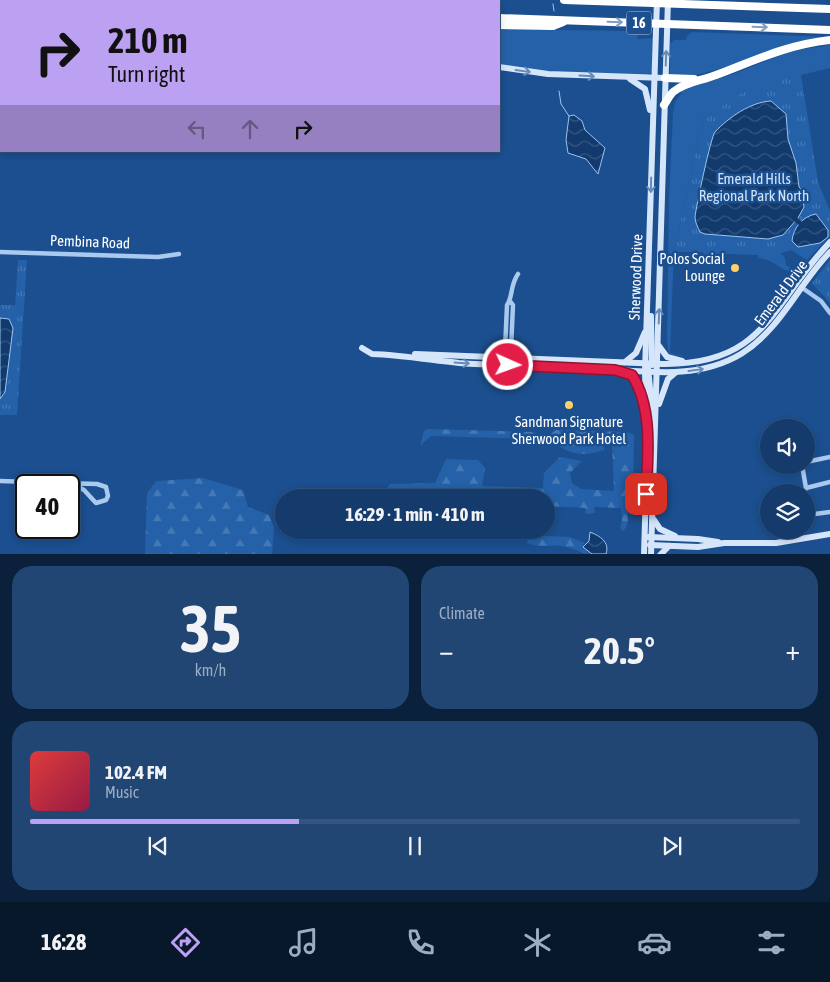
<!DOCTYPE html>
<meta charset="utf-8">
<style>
:root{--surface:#143b6b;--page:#214673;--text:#f1f3f6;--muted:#9dadc1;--line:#33557e;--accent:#bca0f2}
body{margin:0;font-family:"Asap Condensed",sans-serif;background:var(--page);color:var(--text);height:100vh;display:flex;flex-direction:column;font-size:19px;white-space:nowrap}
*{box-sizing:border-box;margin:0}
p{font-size:16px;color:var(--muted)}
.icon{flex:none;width:28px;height:28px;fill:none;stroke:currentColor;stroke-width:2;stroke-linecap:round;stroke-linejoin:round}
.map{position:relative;height:554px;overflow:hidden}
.drawer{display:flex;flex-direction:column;gap:12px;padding:12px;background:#0b203b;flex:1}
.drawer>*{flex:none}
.hud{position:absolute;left:0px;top:0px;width:500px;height:152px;box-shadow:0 2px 8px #0003,0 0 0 1px var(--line);background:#bca0f2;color:#111;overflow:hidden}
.fabs{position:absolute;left:760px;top:419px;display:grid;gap:10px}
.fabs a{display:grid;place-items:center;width:55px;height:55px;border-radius:50%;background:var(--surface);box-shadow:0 2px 8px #0003,0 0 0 1px var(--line);font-size:25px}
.speed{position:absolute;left:15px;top:474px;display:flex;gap:10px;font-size:25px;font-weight:700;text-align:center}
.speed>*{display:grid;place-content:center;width:65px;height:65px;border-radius:50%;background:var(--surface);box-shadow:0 2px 8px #0003,0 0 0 1px var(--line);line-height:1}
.speed .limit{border:2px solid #111;border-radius:8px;background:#fff;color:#111}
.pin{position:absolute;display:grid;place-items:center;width:42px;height:42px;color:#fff;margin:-21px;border-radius:10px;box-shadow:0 2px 8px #0006}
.me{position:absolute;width:55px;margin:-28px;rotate:92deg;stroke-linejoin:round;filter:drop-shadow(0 0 4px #0008)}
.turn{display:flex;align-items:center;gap:18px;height:105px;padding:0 25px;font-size:22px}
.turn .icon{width:65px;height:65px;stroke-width:2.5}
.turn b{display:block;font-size:35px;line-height:42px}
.lanes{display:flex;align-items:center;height:48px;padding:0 25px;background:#0003;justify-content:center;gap:25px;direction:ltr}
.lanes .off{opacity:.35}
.big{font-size:38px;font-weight:700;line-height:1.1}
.drawer .tile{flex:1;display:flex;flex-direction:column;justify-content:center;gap:8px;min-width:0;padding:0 18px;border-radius:20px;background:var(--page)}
.drawer .dial{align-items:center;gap:0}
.dial b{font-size:65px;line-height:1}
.song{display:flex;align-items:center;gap:15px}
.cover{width:60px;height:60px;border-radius:8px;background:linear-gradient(135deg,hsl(0 70% 55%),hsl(340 70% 35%))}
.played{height:5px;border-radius:2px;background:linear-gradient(90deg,var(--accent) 35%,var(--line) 35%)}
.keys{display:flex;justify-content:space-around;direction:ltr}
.heat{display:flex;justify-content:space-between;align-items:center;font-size:28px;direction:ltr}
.drawer .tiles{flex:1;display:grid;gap:12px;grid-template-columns:1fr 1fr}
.tile:last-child{grid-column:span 2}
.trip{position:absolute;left:275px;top:489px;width:280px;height:50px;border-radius:25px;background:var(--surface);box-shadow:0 2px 8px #0003,0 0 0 1px var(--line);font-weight:700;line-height:50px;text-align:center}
.tabs{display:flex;height:80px;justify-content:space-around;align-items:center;background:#08182b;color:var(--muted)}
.tabs .icon{width:35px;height:35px}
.tabs .on{color:var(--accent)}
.tabs b{font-size:22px;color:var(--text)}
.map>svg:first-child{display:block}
.green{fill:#2461a8}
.forest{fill:url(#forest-firs)}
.park{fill:url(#park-tufts)}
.water{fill:url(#water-waves);stroke:#9cc4f0}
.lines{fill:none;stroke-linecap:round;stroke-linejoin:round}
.stream{stroke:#9cc4f0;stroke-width:1}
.canal{stroke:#123a6d;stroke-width:4.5}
.street{stroke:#a9c9ee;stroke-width:4.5}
.secondary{stroke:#d6e6fa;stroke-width:6}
.highway{stroke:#fff;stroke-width:8}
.oneway{stroke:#829ec1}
.oneway2{stroke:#668bba}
.route-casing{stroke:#92132f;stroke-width:12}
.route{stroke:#e11d48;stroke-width:9}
.poi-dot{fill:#ffd166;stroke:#1b4f8f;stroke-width:2}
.labels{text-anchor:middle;stroke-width:5;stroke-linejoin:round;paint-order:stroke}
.shield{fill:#1b4f8f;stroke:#bbcadd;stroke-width:1}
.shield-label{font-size:14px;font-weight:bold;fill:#fff}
.park-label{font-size:15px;fill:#cfe3fa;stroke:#1b4f8f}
.street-label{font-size:15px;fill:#fff;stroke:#1b4f8f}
.poi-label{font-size:15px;fill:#fff;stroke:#1b4f8f;text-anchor:end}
</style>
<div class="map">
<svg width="830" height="555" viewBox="0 0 830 555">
<defs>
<pattern id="forest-firs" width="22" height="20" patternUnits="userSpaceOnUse" patternTransform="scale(1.25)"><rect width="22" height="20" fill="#2461a8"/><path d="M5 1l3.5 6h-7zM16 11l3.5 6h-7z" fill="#4579b5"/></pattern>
<pattern id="park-tufts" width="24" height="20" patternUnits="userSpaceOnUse" patternTransform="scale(1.25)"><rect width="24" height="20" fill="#2461a8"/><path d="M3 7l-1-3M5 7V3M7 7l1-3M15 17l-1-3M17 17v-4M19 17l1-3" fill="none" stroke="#4579b5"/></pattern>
<pattern id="water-waves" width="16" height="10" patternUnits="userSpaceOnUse" patternTransform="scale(1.25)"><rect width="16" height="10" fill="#123a6d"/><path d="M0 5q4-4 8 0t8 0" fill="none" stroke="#365883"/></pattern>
</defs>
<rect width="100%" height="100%" fill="#1b4f8f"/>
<g class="green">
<path d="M499,29L636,31L638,39L653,38L652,72L646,75L544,71L499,64Z"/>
<path d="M692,32L830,37C805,44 779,49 754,57C726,66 702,78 672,76L670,74V44L674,40H686L687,36Z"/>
<path d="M830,45V68L801,75L703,118L674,252L670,353L688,357L669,354L667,341L669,197L673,113L675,102L681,94L680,91L736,73L791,51Z"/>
<path d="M702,250L779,251L785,258L786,265L798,273C782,273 774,259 758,258V255L726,254L725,260L705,259Z"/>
</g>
<g class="forest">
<path d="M428,429L532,432L542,435L537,439L431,436L420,446L424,431Z"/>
<path d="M556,430L628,432L634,435L633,508H627C628,515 630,525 623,531L620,528L622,520L621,508L594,507L595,513L586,514L585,508L546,506V498L397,495L388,493L386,490L390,484L435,483L446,459L478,460L485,468L482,486L543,488L544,473L560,457L582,461L570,473L572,483L581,489L614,491L612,442L605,443L604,450C580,458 565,454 547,436Z"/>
<path d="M203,478L243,490L248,507L269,515L274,527L272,554H145L147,493L156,481Z"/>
<path d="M529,530H544L545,536L570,537L585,543L583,545L592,554C581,554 576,549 566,547C550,543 543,549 527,543Z"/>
</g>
<g class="park">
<path d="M801,75L818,182L830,211V236L807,260L791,250L776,255L762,252H674L703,118L756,84Z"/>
<path d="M18,260H27L17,415H0V305H15Z"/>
<path d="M830,260V303L812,283Z"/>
</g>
<g class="water">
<path d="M771,101L786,114L788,139L796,163L799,187L802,190L804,207L798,218L783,235L768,239L705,234L700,232C698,227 695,223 695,217C696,207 711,136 715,132C729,117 751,102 771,101Z"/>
<path d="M574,115L582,121L585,130L605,148L598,174L586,159L568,153L566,140L569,116Z"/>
<path d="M816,214L828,230V237L820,243L798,247L792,241C793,228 803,216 816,214Z"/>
<path d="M0,318L9,319L13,328L5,392L0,399Z"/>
<path d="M590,532C600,536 610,542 606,554H592L583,547L589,541Z"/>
</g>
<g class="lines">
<g class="stream">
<path d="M553,4L554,11"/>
<path d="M559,91L561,104L569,116"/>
</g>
<path class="canal" d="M795,219L800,223"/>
<g class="street">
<path d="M0,58L1,57"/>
<path d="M0,252L158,257L179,254"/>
<path d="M801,287L821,301L830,313"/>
<path d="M509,356L511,349L513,305L510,301"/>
<path d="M508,357L505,350L507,305C513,297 510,285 518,274"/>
<path d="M806,462L830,457"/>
<path d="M802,465L806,488"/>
<path d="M0,481L97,484L106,487L108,496L106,500L96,503L84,490L71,483"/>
<path d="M804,492L806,488L830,482"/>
<path d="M806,512L807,515L830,512"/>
</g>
<g class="secondary">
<path d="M0,20H1"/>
<path d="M499,67L548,74L665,78"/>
<path d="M630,79L645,89L650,110"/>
<path d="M651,316L652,365"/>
<path d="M659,346L667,357L682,361"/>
<path d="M362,348L372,354C401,355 430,360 459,363C502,366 545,366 588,368C640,370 694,382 741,354C781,329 798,285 830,252"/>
<path d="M415,354L663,364C766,365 771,304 830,242"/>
<path d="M625,362L636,353L645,332"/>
<path d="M648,368L653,418"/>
<path d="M624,372L632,375L642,396"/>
<path d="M659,404L668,379L675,373"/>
<path d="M654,520L660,529L675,536"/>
<path d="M648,537L698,539L718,542"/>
<path d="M650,545L698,547L724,543H776L830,534"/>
<path d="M644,555L647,456L645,371L657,0"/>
<path d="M651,555L668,0"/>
<path d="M660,555L669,546"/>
</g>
<g class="highway">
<path d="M54,0L86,1"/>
<path d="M564,0L830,9"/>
<path d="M0,16H1"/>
<path d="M499,18L830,30"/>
<path d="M499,25L553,26L563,22"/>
<path d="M665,78L694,79"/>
<path d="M664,105C667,101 669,96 673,92C685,82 701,81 716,75C756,60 786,45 830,40"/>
</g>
</g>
<defs><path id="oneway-shaft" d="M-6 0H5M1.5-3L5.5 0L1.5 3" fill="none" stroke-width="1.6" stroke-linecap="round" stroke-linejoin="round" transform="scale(1.25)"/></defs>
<g class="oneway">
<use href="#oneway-shaft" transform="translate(615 22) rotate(2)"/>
<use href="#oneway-shaft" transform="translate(760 27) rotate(2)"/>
</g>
<g class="oneway2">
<use href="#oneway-shaft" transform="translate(666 58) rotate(-88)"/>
<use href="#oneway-shaft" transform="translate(523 71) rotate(8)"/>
<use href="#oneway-shaft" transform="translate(587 76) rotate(3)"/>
<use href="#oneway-shaft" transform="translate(651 185) rotate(91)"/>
<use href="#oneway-shaft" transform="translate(659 316) rotate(-88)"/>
<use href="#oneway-shaft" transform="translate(462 363) rotate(4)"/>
<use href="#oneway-shaft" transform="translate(696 370) rotate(-8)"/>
</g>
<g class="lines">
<defs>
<path id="route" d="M508,365L615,370L632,375C653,408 648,456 646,494"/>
</defs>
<use href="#route" class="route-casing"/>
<use href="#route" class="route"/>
</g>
<g class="poi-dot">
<circle cx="735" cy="268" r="5"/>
<circle cx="569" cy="405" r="5"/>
</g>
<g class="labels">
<rect class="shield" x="626.5" y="11.5" width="25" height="23" rx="4"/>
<g class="shield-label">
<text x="639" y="28">16</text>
</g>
<g class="park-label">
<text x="754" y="184">Emerald Hills<tspan x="754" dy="17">Regional Park North</tspan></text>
</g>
<g class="street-label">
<text transform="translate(90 242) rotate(2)" y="5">Pembina Road</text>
<text transform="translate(636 277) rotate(-88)" y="5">Sherwood Drive</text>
<text transform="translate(781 293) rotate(-53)" y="5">Emerald Drive</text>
</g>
<g class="poi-label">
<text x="725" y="264">Polos Social<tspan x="725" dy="17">Lounge</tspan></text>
<text x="569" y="427" text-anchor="middle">Sandman Signature<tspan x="569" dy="17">Sherwood Park Hotel</tspan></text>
</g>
</g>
</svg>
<div class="fabs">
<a><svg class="icon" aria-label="sound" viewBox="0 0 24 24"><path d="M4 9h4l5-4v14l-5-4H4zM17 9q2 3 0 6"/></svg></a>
<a><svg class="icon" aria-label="layers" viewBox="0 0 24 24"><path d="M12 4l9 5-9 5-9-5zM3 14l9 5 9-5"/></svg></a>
</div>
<div class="speed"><div class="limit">40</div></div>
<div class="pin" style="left:646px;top:494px;background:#d93025"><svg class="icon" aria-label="arrive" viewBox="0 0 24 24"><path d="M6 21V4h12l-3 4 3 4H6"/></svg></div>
<svg class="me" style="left:508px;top:365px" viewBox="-20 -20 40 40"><circle r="17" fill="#e11d48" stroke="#fff" stroke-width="3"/><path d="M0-11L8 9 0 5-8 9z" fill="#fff"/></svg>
<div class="trip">16:29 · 1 min · 410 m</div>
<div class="hud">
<div class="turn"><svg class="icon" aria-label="right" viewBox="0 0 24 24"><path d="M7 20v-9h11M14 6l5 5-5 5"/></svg><div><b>210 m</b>Turn right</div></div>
<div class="lanes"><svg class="icon off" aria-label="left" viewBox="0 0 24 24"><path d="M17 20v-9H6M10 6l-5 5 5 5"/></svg><svg class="icon off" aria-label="ahead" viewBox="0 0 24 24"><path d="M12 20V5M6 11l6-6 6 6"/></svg><svg class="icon" aria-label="right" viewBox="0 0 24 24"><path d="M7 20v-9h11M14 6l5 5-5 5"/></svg></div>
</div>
</div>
<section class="drawer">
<div class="tiles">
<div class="tile dial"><b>35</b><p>km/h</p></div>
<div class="tile"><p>Climate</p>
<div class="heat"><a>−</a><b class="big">20.5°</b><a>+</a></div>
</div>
<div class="tile">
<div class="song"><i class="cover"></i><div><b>102.4 FM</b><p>Music</p></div></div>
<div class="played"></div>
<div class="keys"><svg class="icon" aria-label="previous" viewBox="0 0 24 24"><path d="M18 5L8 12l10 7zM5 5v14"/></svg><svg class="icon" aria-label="pause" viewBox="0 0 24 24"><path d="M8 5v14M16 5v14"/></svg><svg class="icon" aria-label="next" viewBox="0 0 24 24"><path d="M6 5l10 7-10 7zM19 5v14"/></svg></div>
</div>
</div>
</section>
<nav class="tabs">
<b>16:28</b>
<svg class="icon on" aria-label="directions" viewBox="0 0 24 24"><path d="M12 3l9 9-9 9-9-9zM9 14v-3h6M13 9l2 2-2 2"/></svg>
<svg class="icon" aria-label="music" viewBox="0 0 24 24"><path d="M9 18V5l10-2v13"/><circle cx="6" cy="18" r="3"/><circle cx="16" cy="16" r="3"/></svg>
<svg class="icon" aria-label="phone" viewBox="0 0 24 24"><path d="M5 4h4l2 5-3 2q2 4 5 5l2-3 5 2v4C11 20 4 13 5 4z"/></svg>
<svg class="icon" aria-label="climate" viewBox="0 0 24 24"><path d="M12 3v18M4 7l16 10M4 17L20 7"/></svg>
<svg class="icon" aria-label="car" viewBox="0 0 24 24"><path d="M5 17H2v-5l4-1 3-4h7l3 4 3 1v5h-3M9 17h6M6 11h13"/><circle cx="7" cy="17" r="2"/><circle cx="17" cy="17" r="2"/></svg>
<svg class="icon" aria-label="filters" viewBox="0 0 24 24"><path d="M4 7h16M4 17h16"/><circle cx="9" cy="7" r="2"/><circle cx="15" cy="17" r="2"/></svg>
</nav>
